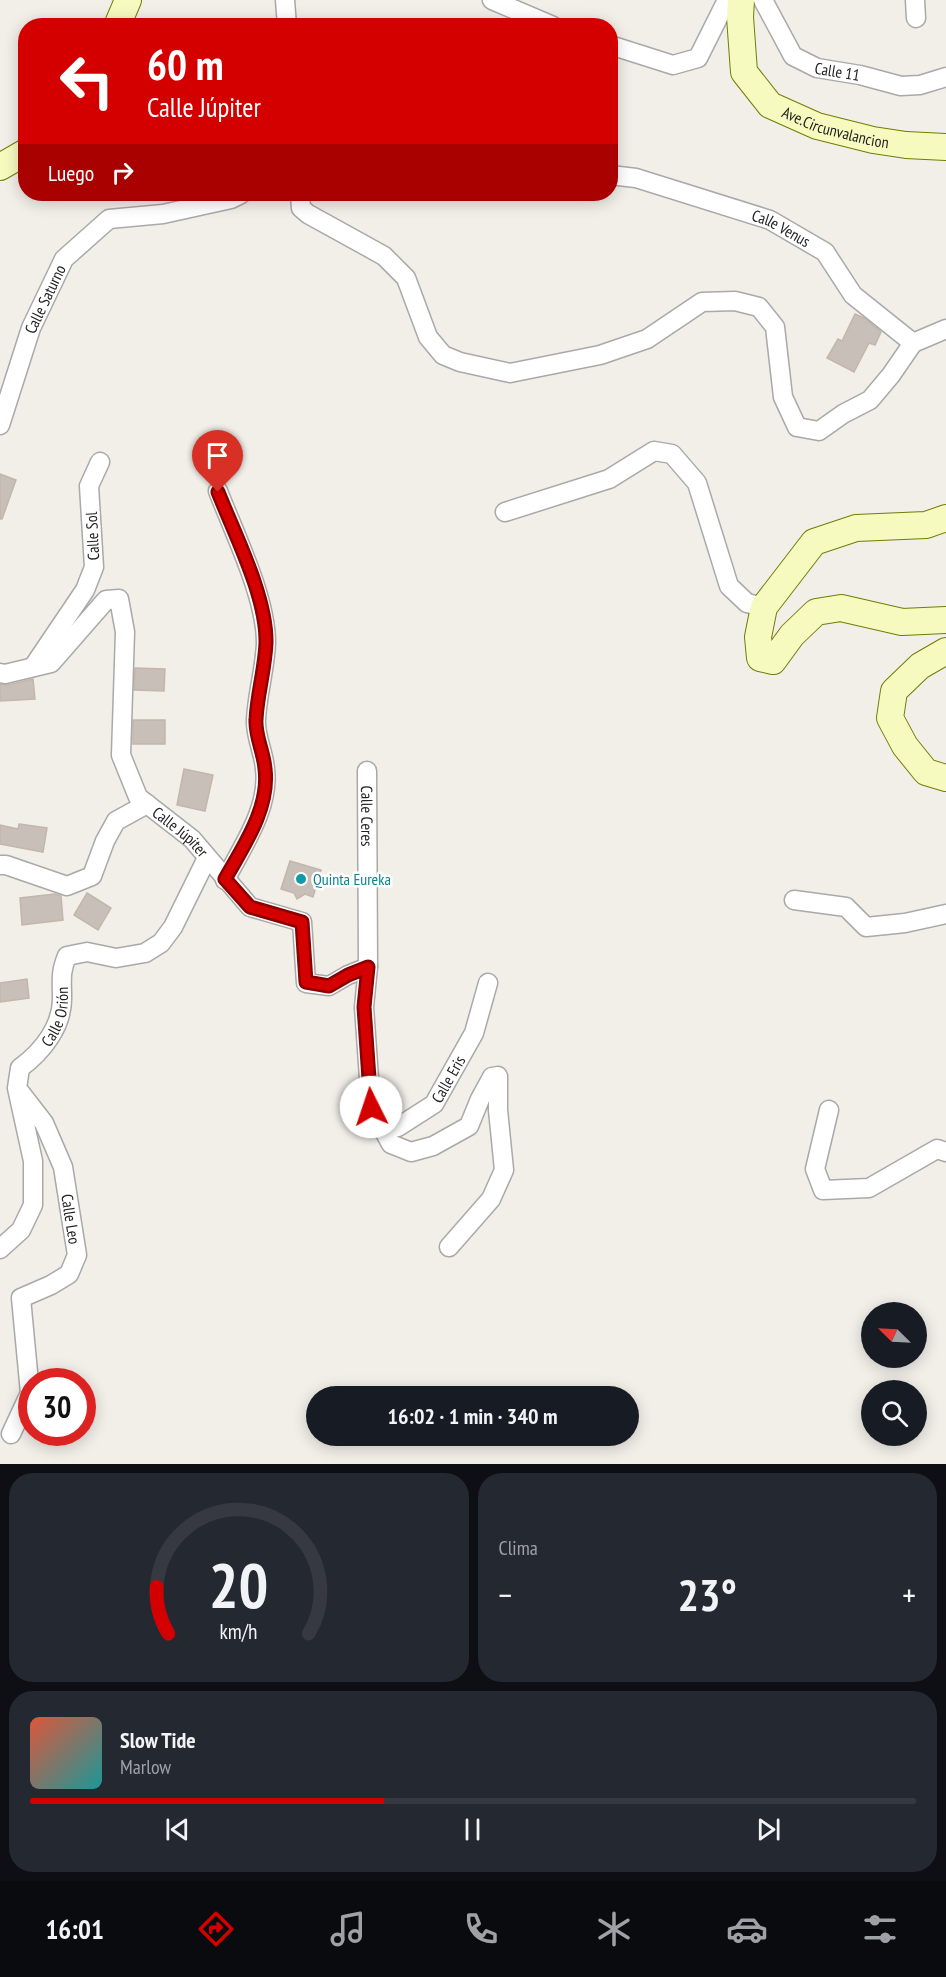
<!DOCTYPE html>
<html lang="es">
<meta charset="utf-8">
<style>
:root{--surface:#171b24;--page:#242831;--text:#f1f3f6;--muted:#9ea1a6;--line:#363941;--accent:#d40000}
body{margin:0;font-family:"PT Sans Narrow",sans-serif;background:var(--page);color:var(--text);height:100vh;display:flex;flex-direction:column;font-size:22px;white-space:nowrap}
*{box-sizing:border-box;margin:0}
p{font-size:20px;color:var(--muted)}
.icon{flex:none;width:33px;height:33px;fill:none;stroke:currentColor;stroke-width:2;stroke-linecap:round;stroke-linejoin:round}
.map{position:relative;height:1464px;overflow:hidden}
.details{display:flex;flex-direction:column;gap:9px;padding:9px;background:#0d0f14;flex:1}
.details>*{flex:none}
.hud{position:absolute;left:18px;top:18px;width:600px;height:183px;border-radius:24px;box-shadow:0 3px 15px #0003;background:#d40000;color:#fff;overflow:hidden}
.needle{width:39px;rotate:294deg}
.controls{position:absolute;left:861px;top:1302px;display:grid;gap:12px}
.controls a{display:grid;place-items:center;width:66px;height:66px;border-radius:50%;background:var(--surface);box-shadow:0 3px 15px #0003;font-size:30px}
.speed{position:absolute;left:18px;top:1368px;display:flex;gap:12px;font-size:30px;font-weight:700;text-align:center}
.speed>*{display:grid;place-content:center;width:78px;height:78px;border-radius:50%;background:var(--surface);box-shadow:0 3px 15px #0003;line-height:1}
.speed .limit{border:9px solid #d22;background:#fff;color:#111}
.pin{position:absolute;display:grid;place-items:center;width:51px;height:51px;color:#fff;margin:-62px -26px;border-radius:50% 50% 50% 0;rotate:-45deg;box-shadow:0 0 6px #0007}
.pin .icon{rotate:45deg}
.me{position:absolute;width:66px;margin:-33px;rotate:356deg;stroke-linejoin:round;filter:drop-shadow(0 0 4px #0008)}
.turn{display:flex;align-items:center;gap:21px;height:126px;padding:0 30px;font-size:27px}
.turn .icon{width:78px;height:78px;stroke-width:2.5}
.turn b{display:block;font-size:42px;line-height:51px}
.then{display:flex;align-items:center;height:57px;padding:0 30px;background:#0003;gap:12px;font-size:22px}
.big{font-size:45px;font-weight:600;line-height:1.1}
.details .card{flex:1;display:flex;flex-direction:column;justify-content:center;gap:9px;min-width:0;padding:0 21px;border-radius:24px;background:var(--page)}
.details .dial{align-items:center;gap:0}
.dial svg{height:156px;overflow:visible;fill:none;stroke:var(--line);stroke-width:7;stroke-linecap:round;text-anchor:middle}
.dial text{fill:var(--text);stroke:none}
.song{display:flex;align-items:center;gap:18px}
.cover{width:72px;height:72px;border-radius:9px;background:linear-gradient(135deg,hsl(10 70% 55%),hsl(180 70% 35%))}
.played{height:6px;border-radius:3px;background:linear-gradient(90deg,var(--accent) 40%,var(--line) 40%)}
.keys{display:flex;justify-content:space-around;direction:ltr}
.heat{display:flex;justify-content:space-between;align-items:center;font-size:33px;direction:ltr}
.details .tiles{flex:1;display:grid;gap:9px;grid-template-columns:1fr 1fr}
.card:last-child{grid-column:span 2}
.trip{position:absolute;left:306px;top:1386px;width:333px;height:60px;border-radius:30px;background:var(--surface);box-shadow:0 3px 15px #0003;font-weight:600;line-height:60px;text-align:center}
.menu{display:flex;height:96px;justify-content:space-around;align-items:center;background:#090b0e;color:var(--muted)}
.menu .icon{width:42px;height:42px}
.menu .on{color:var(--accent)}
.menu b{font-size:27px;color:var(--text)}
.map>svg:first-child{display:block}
.building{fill:#c7bfb8;stroke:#c4b6ab;stroke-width:1.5}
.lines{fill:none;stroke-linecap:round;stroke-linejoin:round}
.street-casing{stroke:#a9a9a9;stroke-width:21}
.secondary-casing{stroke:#707d05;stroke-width:28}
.street{stroke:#fff;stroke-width:18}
.secondary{stroke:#f7fabf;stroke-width:26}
.route-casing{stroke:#8a0000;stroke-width:15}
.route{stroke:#d40000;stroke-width:10}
.culture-dot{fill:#0f9aa8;stroke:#fff;stroke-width:2}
.labels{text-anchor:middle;stroke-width:5;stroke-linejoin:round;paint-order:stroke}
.street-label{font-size:16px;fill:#222;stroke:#fff}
.culture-label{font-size:16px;fill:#0d838f;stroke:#fff;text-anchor:start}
</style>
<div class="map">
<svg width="946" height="1464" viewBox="0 0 946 1464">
<rect width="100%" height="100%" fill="#f2efe9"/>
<g class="building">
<path d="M855,314L864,318L881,332L875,345L869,343L854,372L827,358L838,339L842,341Z"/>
<path d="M0,474L16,480L2,519H0Z"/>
<path d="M135,668L165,669L164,691L134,690Z"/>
<path d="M33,679L35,699L0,701V684L8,685Z"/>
<rect x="133" y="720" width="32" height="24"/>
<path d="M184,769L213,775L205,811L177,805Z"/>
<path d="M19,824L47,828L43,852L0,844V825L18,829Z"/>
<path d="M290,861L321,870L313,897L305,894L297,899L294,893L281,889Z"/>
<path d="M87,893L111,908L98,930L74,915Z"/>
<path d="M55,894L61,896L63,920L22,925L20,898Z"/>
<path d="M27,979L29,998L0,1002V983Z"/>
</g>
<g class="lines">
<defs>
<g id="street">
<path d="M285,0L287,26"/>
<path d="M492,0L553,26"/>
<path id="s1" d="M763,0L793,56L817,68L860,75L901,86L920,85L946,77"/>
<path d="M915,0L916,18"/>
<path d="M610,45L673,65L698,58L727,0"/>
<path id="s2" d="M610,175L636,178L770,220L825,252L853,295L913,343"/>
<path d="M300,194L301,208L308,214L384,256L406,278L428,337L443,355L460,362L510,373L600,355L647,339L702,302L735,301L759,307L775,327L783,397L797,427L819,431L843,414L870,400L891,375L913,343L946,329"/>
<path id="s3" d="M0,425L31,328L64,259L109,219L163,214L231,199L241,194"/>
<path d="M218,491C235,535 266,597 266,643C265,669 257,695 256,720C255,736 264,753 265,769C270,808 242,847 225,880"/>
<path d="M505,512L609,479L654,451L672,454L697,483L729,586L747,603L764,607"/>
<path d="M33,667L85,590L94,567L89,486L100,462"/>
<path id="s4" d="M0,673L5,674L51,663L106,600L119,599L125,632L121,755L138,797L192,839L250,907L302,922L306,983L329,986L348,975L368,967L364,1007L371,1107L391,1144L411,1152L433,1146L469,1126L480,1099L492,1077L498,1076V1110L504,1170L491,1199L449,1247"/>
<path id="s5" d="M367,771L368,967"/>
<path d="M0,865H6L67,886L92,876L105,841L116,821L147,804"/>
<path d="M794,900L846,907L866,927L905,923L946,914"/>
<path id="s6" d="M375,1110L398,1127L434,1104L474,1033L488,983"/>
<path d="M829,1110L815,1169L823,1190L869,1188L937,1149L946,1152"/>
<path id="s7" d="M0,1249L21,1230L33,1205V1161L17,1088L20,1068C42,1052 63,1026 62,997C62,980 60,973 67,956L87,952L116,958L145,953L161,943L173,927L207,858"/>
<path d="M11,1434L30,1393L21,1298L51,1285L69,1274L77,1255L63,1167L44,1123L20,1092"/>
</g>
<g id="secondary">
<path id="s8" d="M741,0L740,17L744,72L770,105L817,126L873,140L906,145L946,147"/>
<path d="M117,26L128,0"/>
<path d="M0,167L26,152"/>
<path d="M946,518L926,525L856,528L814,542L764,607L758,637L760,658L773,661L792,635L816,612L841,608L902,622L946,620"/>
<path d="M946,651L920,666L894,691L890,718L905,746L926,772L946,778"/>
</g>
</defs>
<use href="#street" class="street-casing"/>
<use href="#secondary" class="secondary-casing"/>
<use href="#street" class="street"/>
<use href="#secondary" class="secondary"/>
</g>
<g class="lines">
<defs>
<path id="route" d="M218,492C235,535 267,597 266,643C265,669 257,695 256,720C255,736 264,753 265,769C270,808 243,847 225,879L250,907L302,922L306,982L329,986L348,975L368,967L364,1007L371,1107"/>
</defs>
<use href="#route" class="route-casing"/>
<use href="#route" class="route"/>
</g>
<circle class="culture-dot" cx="301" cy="879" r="6"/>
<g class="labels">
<g class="street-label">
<text dy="6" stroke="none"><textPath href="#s1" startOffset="111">Calle 11</textPath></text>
<text dy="6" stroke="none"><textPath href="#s8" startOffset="184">Ave.Circunvalancion</textPath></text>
<text dy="6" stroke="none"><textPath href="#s2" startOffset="180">Calle Venus</textPath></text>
<text dy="6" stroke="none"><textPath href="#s3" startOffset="134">Calle Saturno</textPath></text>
<text transform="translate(92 536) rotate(-93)" y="6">Calle Sol</text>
<text dy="6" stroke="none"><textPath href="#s5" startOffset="45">Calle Ceres</textPath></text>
<text dy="6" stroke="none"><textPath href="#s4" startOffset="406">Calle Júpiter</textPath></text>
<text dy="6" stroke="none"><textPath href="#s7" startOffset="260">Calle Orión</textPath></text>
<text dy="6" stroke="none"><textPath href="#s6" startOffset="100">Calle Eris</textPath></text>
<text transform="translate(71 1219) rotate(81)" y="6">Calle Leo</text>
</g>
<g class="culture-label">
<text x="313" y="885">Quinta Eureka</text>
</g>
</g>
</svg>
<div class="controls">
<a><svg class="needle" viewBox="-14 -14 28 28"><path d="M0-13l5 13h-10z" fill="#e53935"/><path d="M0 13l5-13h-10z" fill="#9ea1a6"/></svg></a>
<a><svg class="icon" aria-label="search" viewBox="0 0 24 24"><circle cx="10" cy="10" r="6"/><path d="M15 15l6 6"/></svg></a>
</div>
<div class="speed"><div class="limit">30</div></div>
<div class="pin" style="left:218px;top:492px;background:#d93025"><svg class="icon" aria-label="arrive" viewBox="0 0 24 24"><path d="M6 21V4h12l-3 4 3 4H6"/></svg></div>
<svg class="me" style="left:371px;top:1107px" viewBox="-20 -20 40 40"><circle r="19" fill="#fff"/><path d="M0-13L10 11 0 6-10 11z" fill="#d40000"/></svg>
<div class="trip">16:02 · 1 min · 340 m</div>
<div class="hud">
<div class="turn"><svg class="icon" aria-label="left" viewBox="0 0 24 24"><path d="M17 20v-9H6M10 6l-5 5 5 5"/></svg><div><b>60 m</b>Calle Júpiter</div></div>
<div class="then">Luego<svg class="icon" aria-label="right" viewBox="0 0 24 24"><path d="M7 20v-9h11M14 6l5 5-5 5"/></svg></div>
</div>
</div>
<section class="details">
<div class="tiles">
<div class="card dial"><svg viewBox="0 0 100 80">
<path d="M14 69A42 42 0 1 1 86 69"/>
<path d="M14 69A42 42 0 0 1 8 45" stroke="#d40000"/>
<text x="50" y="56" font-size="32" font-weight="700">20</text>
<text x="50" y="72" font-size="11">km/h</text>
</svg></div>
<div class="card"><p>Clima</p>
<div class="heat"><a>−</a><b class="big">23°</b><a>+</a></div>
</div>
<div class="card">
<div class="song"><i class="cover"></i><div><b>Slow Tide</b><p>Marlow</p></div></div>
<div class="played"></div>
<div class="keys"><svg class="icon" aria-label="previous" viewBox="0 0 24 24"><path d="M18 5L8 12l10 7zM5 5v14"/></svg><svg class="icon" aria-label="pause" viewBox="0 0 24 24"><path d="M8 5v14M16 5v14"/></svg><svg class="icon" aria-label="next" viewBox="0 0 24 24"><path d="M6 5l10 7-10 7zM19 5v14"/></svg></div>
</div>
</div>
</section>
<nav class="menu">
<b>16:01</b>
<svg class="icon on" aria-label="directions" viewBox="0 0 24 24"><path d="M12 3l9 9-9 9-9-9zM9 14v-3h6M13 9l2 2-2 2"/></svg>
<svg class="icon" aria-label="music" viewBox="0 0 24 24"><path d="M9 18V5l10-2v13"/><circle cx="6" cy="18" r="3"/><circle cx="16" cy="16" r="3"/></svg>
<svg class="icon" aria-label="phone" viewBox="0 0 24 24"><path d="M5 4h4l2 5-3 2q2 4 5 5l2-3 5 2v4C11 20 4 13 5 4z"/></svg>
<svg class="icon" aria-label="climate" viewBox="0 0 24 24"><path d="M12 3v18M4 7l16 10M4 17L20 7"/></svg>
<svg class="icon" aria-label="car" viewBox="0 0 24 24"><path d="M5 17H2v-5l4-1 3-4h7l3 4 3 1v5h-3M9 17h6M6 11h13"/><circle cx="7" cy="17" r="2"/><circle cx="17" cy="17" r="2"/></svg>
<svg class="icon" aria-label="filters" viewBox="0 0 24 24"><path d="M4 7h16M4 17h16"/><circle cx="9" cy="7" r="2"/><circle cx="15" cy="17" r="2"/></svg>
</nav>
